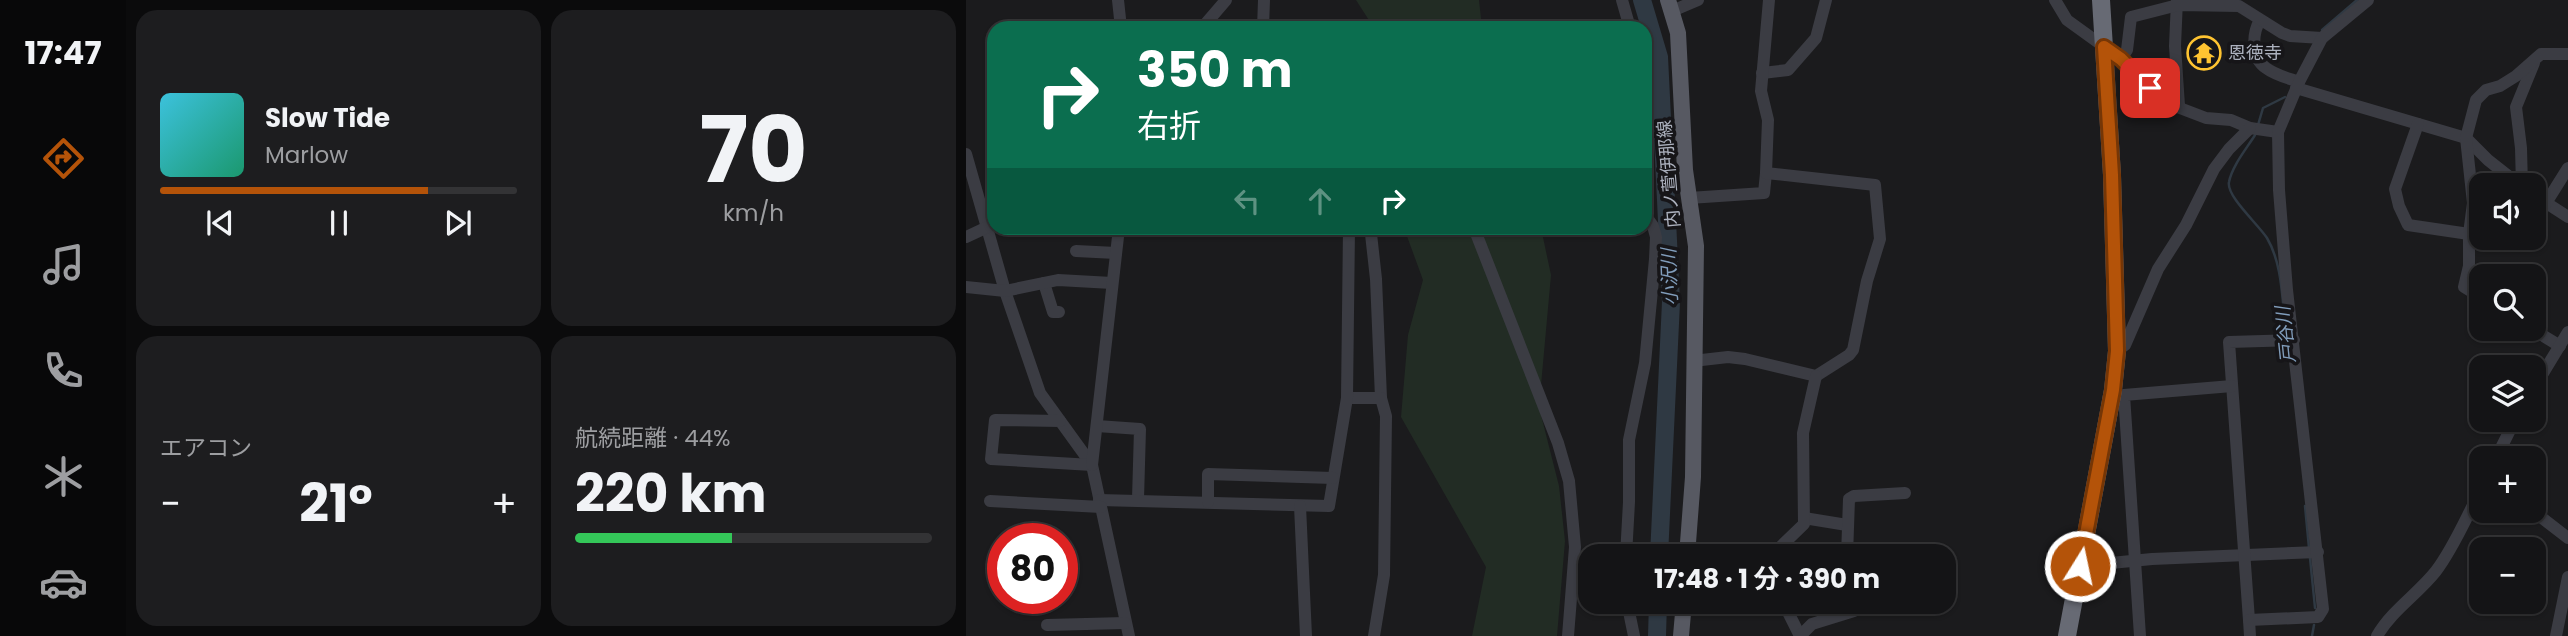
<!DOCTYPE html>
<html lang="ja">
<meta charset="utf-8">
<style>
:root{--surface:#141416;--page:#1d1d1f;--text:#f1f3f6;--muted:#9d9ea1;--line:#333335;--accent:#b45309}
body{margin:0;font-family:Poppins,"Noto Sans JP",sans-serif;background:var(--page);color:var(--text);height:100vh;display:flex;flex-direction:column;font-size:26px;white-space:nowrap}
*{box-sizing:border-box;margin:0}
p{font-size:23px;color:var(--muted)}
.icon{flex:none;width:38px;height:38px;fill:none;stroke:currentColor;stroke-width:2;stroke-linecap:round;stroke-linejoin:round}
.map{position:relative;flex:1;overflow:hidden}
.side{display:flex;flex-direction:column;gap:10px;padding:10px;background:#0b0b0c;width:840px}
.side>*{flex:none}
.guide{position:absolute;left:21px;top:21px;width:665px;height:214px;border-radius:21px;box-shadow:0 2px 5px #0004,0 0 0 2px var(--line);background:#0b6e4f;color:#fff;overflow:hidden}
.buttons{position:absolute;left:1503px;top:173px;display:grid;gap:14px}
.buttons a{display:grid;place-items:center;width:77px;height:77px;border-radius:14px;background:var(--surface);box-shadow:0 2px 5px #0004,0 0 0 2px var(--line);font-size:35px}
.speed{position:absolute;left:21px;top:523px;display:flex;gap:14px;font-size:35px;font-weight:700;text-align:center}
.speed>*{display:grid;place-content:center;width:91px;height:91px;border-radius:50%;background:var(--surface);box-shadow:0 2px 5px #0004,0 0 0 2px var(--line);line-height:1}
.speed .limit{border:10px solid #d22;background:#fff;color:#111}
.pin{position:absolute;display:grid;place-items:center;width:60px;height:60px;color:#fff;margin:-30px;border-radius:14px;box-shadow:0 4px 10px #0006}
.me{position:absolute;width:77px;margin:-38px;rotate:10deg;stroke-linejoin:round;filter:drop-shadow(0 0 5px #0008)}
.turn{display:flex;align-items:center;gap:24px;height:147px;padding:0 35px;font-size:32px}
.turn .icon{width:91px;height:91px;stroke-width:2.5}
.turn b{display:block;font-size:49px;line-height:60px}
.lanes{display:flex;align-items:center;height:66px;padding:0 35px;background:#0003;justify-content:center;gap:35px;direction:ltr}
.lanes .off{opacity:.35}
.big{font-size:52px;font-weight:700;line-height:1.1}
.side .tile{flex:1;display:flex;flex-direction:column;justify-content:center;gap:10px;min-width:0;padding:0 24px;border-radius:21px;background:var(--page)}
.side .dial{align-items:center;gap:0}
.dial b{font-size:91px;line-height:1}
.song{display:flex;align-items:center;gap:21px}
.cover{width:84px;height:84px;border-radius:10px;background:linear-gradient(135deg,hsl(190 70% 55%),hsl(160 70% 35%))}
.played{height:7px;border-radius:4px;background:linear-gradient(90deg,var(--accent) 75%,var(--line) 75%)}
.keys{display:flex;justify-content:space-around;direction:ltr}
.heat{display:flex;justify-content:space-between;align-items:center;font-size:38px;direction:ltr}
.charge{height:10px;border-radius:5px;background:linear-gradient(90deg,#34c759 44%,var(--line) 0)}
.side .tiles{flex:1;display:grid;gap:10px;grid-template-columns:repeat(2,1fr)}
.trip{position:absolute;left:612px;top:544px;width:378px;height:70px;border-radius:21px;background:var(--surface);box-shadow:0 2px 5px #0004,0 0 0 2px var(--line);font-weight:700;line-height:70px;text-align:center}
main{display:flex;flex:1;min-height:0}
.tabs{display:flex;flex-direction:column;width:126px;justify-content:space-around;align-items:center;background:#080809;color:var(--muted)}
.tabs .icon{width:49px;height:49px}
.tabs .selected{color:var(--accent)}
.tabs b{font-size:32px;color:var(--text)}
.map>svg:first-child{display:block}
.green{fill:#222c24}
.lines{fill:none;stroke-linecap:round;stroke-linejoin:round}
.stream{stroke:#2f3943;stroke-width:2.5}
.river{stroke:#2f3943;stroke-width:18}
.minor{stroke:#3b3c43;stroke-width:12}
.major{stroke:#575962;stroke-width:16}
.highway{stroke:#676a74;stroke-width:18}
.route-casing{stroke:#753606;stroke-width:18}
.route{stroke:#b45309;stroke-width:12}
.labels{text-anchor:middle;stroke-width:7;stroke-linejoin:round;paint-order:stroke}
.poi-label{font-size:18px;fill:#acb1be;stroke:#161518;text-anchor:start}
.street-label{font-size:18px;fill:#acb1be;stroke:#161518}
.water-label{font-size:19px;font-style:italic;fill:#819dbb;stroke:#161518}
</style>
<main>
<nav class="tabs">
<b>17:47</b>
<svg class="icon selected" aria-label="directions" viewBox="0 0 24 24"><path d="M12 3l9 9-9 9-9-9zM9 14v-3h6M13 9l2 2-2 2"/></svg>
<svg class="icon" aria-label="music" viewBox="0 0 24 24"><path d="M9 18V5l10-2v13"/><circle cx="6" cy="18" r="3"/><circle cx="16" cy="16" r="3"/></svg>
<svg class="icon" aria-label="phone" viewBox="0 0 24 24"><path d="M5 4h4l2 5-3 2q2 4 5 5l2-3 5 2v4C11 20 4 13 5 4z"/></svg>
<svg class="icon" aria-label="climate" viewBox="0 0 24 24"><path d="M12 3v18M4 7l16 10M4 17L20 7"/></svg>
<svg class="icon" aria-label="car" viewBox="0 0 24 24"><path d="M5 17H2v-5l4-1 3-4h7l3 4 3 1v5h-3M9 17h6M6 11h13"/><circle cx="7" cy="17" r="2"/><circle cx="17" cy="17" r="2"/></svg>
</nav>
<section class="side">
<div class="tiles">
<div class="tile">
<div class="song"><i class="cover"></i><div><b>Slow Tide</b><p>Marlow</p></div></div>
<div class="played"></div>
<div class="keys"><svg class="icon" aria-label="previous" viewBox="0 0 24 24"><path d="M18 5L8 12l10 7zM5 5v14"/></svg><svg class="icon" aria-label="pause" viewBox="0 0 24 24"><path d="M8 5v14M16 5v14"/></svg><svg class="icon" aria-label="next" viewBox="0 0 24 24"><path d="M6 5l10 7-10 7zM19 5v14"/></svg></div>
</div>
<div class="tile dial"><b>70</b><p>km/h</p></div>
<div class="tile"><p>エアコン</p>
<div class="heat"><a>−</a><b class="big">21°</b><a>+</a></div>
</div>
<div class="tile"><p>航続距離 · 44%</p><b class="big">220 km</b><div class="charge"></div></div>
</div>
</section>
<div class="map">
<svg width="1602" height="636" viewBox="0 0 1602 636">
<rect width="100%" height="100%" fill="#1b1b1d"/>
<g class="green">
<path d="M390,0H513L516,28H408Z"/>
<path d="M438,228H575L585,275L573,407L593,486L599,541L591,636H506L520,567L435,417L442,335L457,280Z"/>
</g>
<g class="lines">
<g class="stream">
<path d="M1356,30L1391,0"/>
<path d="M1292,125L1297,108L1319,97"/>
<path d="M1289,135C1281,148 1266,166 1263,182C1260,196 1292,224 1301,238C1317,265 1316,302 1320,332"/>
<path d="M1339,506L1343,548"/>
<path d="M1344,558L1349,608"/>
<path d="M1346,636L1348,625"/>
</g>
<g class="river">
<path d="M676,0L693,57L705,302L693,556"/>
<path d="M691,636L692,602"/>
</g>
<g class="minor">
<path d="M152,0L155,28"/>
<path d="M656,0L664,28"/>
<path d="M1089,0L1101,20L1155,59L1198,102L1240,118L1265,120L1284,128L1312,132"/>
<path d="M1211,0L1209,46L1213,106"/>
<path d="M706,11L732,0"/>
<path d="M1294,20C1286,34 1285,58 1300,68C1309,75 1322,78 1333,82"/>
<path d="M236,28L260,0"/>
<path d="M297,28L298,0"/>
<path d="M1155,59L1161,50L1165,17L1212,5L1273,6L1316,33L1324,36L1356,38"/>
<path d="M796,73L822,70L850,38L860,0"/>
<path d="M1330,88L1500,138L1522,160L1555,186"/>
<path d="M1452,124L1429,189L1433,206L1442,225L1503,234"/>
<path d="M0,154L39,291L74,393L126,465L163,636"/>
<path d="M1556,186L1555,148L1550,107L1568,63"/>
<path d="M1568,195L1602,217"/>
<path d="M723,198L798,193L800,173"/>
<path d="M1580,203L1602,168"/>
<path d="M508,228L592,443L603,481L609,547L602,636"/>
<path d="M405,234L410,279L415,398"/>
<path d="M0,237L28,224"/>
<path d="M110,251L150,253"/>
<path d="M78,283L87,312H93"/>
<path d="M0,287L39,291L92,280L146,283"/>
<path d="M1516,298L1498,287L1503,266V234L1507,203L1500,138L1510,100L1520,90L1534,86L1550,76L1575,54H1602"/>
<path d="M1566,329L1594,346"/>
<path d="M1151,351L1159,345L1192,269L1220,225L1248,169L1263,149L1284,128"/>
<path d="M727,361L762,357L779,359L850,376L883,355L887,350L901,281L914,239L909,185L800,173L802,120L795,91L803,0"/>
<path d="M1568,388L1602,332"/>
<path d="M381,398H415L420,416L418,575L408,636"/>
<path d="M94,421L29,420L25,459L126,465"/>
<path d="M131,426L174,429L172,499"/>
<path d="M1530,458L1549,420"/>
<path d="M126,465L153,228"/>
<path d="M133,500L363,506L381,398L383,228"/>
<path d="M24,501L135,507"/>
<path d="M242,502V474L367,478"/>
<path d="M334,506L340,636"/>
<path d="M1567,511L1602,538"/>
<path d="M838,518L881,525"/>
<path d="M660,556L663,502V440L679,363L689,259L690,237L687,226L679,215"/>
<path d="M805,556L838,524L837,433L850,376"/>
<path d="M881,556L883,499L888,496L939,493"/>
<path d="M1114,566L1186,559L1352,552"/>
<path d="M661,602L668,636"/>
<path d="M817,602L834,636"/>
<path d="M1283,620L1263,342L1328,340"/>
<path d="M81,625L159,623"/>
<path d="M834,636L846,624L888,611L886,602"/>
<path d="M1174,636L1158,395L1266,386"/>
<path d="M1284,636L1283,620L1352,617L1357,609L1321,290L1313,190L1312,132L1333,82L1356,38L1402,0"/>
<path d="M1411,636C1426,610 1452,594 1470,571C1489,546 1501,515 1516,488"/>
<path d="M1590,636L1602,577"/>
</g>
<g class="major">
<path d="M702,0L712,33L719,170L730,246L727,477L721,556"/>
<path d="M715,636L718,602"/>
</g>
<path class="highway" d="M1101,636L1147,390L1151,351L1146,175L1135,0"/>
</g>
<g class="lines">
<defs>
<path id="route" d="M1114,566L1147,390L1151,351L1146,175L1138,47L1155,59L1184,88"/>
</defs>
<use href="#route" class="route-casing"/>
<use href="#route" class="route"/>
</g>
<defs>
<symbol id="temple-ring" viewBox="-11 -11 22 22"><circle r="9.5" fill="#161518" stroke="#ffc431" stroke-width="1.5"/><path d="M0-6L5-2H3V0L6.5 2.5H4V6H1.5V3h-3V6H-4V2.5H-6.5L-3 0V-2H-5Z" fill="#ffc431"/></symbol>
</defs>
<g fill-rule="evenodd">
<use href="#temple-ring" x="1219" y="34" width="38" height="38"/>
</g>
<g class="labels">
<g class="poi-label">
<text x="1262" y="59">恩徳寺</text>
</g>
<g class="street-label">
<text transform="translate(703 174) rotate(-95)" y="6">内ノ萱伊那線</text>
</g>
<g class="water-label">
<text transform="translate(703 277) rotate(-92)" y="7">小沢川</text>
<text transform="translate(1319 335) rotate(-96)" y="7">戸谷川</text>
</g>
</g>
</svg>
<div class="buttons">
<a><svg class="icon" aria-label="sound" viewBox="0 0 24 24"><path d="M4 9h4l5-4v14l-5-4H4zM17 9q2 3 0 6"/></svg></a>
<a><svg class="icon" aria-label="search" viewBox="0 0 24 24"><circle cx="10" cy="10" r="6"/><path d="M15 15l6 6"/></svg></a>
<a><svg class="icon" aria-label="layers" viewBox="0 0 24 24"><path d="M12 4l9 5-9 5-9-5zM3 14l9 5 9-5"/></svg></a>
<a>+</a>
<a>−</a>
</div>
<div class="speed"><div class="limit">80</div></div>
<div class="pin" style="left:1184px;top:88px;background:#d93025"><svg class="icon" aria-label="arrive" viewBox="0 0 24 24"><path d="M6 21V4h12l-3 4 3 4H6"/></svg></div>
<svg class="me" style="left:1114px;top:566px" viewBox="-20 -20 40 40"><circle r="17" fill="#b45309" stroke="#fff" stroke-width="3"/><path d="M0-11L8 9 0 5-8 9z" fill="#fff"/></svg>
<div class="trip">17:48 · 1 分 · 390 m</div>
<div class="guide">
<div class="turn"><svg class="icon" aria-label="right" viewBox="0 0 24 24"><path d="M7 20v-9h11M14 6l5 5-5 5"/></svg><div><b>350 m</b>右折</div></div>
<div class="lanes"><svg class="icon off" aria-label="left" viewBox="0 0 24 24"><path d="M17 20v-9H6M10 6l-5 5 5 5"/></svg><svg class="icon off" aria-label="ahead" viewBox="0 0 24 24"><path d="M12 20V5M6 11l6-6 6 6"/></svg><svg class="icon" aria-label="right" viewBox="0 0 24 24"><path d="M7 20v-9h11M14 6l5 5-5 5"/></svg></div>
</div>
</div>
</main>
